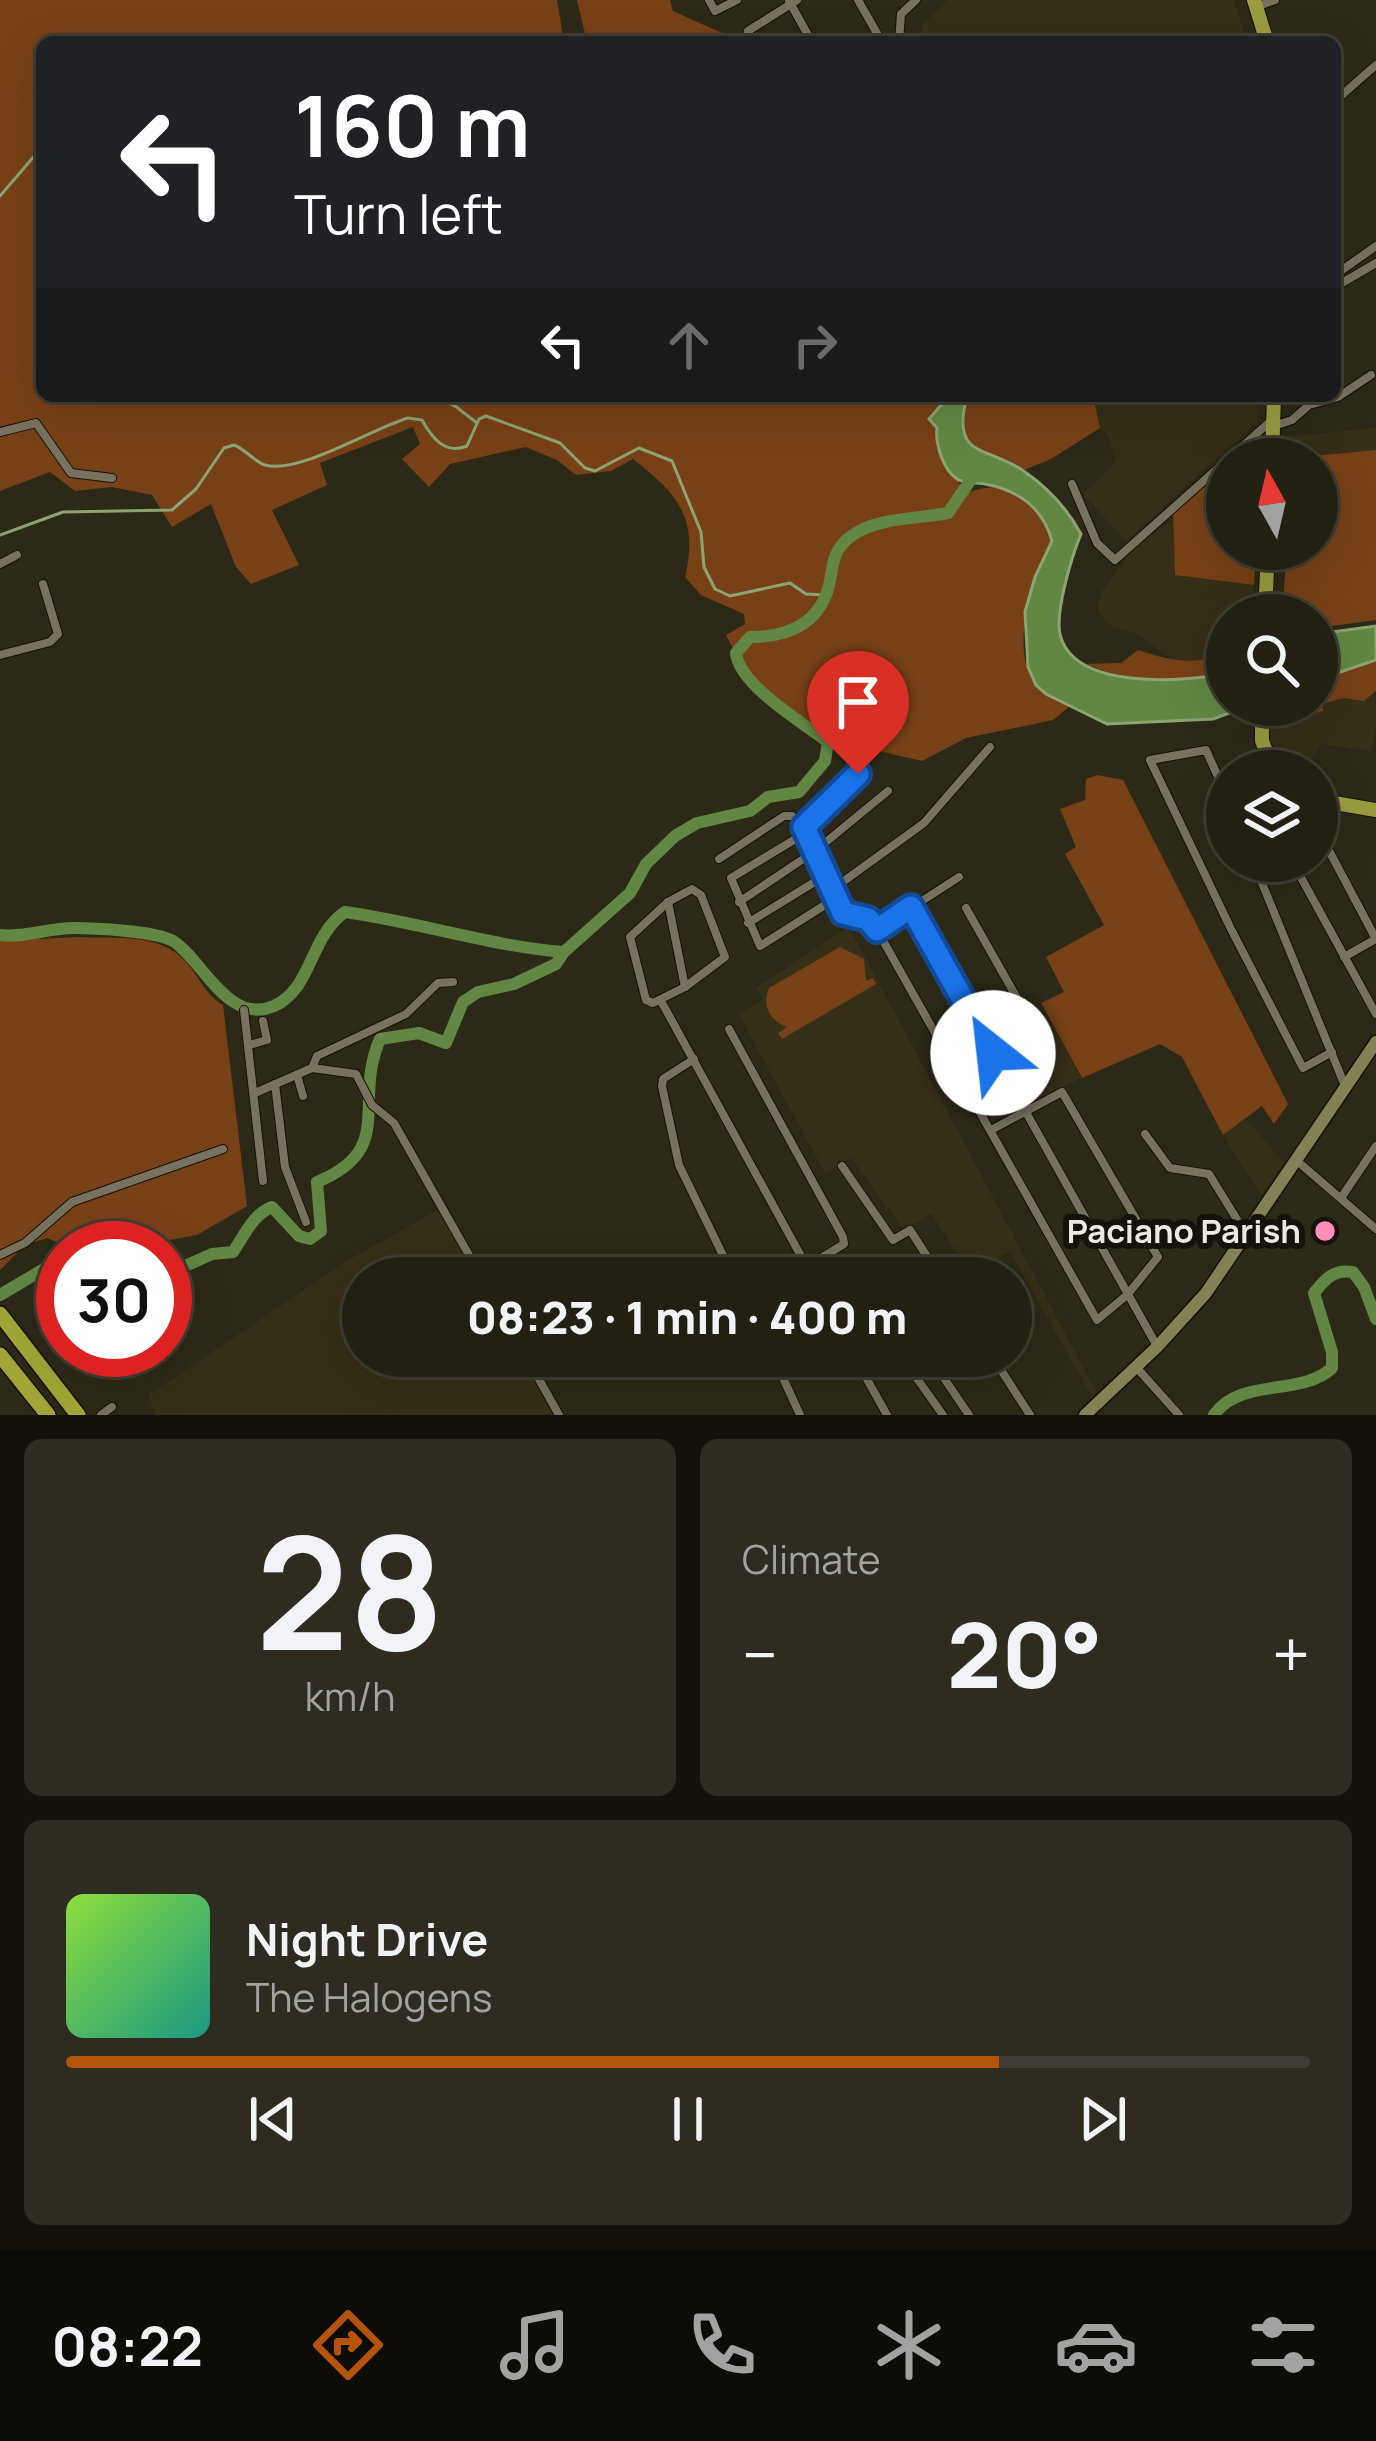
<!DOCTYPE html>
<meta charset="utf-8">
<style>
:root{--surface:#221f13;--page:#2e2c21;--text:#f1f3f6;--muted:#a2a2a0;--line:#3f3d33;--accent:#b45309}
body{margin:0;font-family:Manrope,sans-serif;background:var(--page);color:var(--text);height:100vh;display:flex;flex-direction:column;font-size:45px;white-space:nowrap}
*{box-sizing:border-box;margin:0}
p{font-size:39px;color:var(--muted)}
.icon{flex:none;width:66px;height:66px;fill:none;stroke:currentColor;stroke-width:2;stroke-linecap:round;stroke-linejoin:round}
.map{position:relative;height:1415px;overflow:hidden}
.sheet{display:flex;flex-direction:column;gap:24px;padding:24px;background:#13110a;flex:1}
.sheet>*{flex:none}
.guide{position:absolute;left:36px;top:36px;width:1305px;height:366px;border-radius:18px;box-shadow:0 12px 48px #0002,0 0 0 3px var(--line);background:#202124;color:#fff;overflow:hidden}
.needle{width:78px;rotate:352deg}
.fabs{position:absolute;left:1206px;top:438px;display:grid;gap:24px}
.fabs a{display:grid;place-items:center;width:132px;height:132px;border-radius:50%;background:var(--surface);box-shadow:0 12px 48px #0002,0 0 0 3px var(--line);font-size:60px}
.speed{position:absolute;left:36px;top:1221px;display:flex;gap:24px;font-size:60px;font-weight:700;text-align:center}
.speed>*{display:grid;place-content:center;width:156px;height:156px;border-radius:50%;background:var(--surface);box-shadow:0 12px 48px #0002,0 0 0 3px var(--line);line-height:1}
.speed .limit{border:18px solid #d22;background:#fff;color:#111}
.pin{position:absolute;display:grid;place-items:center;width:102px;height:102px;color:#fff;margin:-123px -51px;border-radius:50% 50% 50% 0;rotate:-45deg;box-shadow:0 0 12px #0007}
.pin .icon{rotate:45deg}
.me{position:absolute;width:132px;margin:-66px;rotate:331deg;stroke-linejoin:round;filter:drop-shadow(0 0 9px #0008)}
.turn{display:flex;align-items:center;gap:42px;height:252px;padding:0 60px;font-size:54px}
.turn .icon{width:156px;height:156px;stroke-width:2.5}
.turn b{display:block;font-size:84px;line-height:102px}
.lanes{display:flex;align-items:center;height:114px;padding:0 60px;background:#0003;justify-content:center;gap:60px;direction:ltr}
.lanes .off{opacity:.35}
.big{font-size:90px;font-weight:800;line-height:1.1}
.sheet .card{flex:1;display:flex;flex-direction:column;justify-content:center;gap:18px;min-width:0;padding:0 42px;border-radius:18px;background:var(--page)}
.sheet .dial{align-items:center;gap:0}
.dial b{font-size:156px;line-height:1}
.song{display:flex;align-items:center;gap:36px}
.cover{width:144px;height:144px;border-radius:18px;background:linear-gradient(135deg,hsl(90 70% 55%),hsl(170 70% 35%))}
.played{height:12px;border-radius:6px;background:linear-gradient(90deg,var(--accent) 75%,var(--line) 75%)}
.keys{display:flex;justify-content:space-around;direction:ltr}
.heat{display:flex;justify-content:space-between;align-items:center;font-size:66px;direction:ltr}
.sheet .tiles{flex:1;display:grid;gap:24px;grid-template-columns:1fr 1fr}
.card:last-child{grid-column:span 2}
.trip{position:absolute;left:342px;top:1257px;width:690px;height:120px;border-radius:60px;background:var(--surface);box-shadow:0 12px 48px #0002,0 0 0 3px var(--line);font-weight:800;line-height:120px;text-align:center}
.tab-bar{display:flex;height:192px;justify-content:space-around;align-items:center;background:#0e0c08;color:var(--muted)}
.tab-bar .icon{width:84px;height:84px}
.tab-bar .selected{color:var(--accent)}
.tab-bar b{font-size:54px;color:var(--text)}
.map>svg:first-child{display:block}
.built{fill:#362f19}
.green{fill:#784015}
.water{fill:#628743;stroke:#8ba472;stroke-width:3}
.lines{fill:none;stroke-linecap:round;stroke-linejoin:round}
.stream{stroke:#8ba472;stroke-width:3}
.river{stroke:#628743;stroke-width:12}
.minor-casing{stroke:#161104;stroke-width:10}
.secondary-casing{stroke:#161104;stroke-width:15}
.trunk-casing{stroke:#161104;stroke-width:16}
.motorway-casing{stroke:#161104;stroke-width:18}
.minor{stroke:#777260;stroke-width:8}
.secondary{stroke:#838254;stroke-width:12}
.trunk{stroke:#989c3f;stroke-width:14}
.motorway{stroke:#a0a737;stroke-width:15}
.route-casing{stroke:#114b97;stroke-width:30}
.route{stroke:#1a73e8;stroke-width:21}
.poi-dot{fill:#ff8eba;stroke:#14120b;stroke-width:4.5}
.labels{text-anchor:middle;stroke-width:12;stroke-linejoin:round;paint-order:stroke}
.poi-label{font-size:33px;font-weight:bold;fill:#ece9e0;stroke:#14120b;text-anchor:end}
</style>
<div class="map">
<svg width="1376" height="1415" viewBox="0 0 1376 1415">
<rect width="100%" height="100%" fill="#2d2919"/>
<g class="built">
<path d="M948,0H1233L1248,42H921L923,24Z"/>
<path d="M1093,396H1258L1257,422L1126,541L1083,494L1111,468L1115,457L1109,437L1100,428Z"/>
<path d="M1376,428V450L1281,459L1282,437Z"/>
<path d="M1174,520L1175,575L1254,585L1253,615H1227V653L1206,661L1179,664L1133,632L1113,628L1097,611L1102,591L1133,548Z"/>
<path d="M1375,675L1376,726L1372,751L1322,744L1301,771L1281,769L1271,751L1266,720L1317,705Z"/>
<path d="M849,927L1096,1391L1091,1395L1010,1252L972,1275L931,1213L904,1230L851,1158L825,1173L739,1015L762,999L756,988Z"/>
<path d="M1052,1025L1081,1078L1027,1106L999,1054Z"/>
<path d="M1246,1119L1284,1163L1261,1195L1223,1135Z"/>
<path d="M441,1208L480,1278H363V1356H528L561,1415H156L148,1395L352,1258Z"/>
</g>
<g class="green">
<path d="M0,0H557L564,42H42V396H949C928,460 941,439 964,493C973,491 985,487 995,487C1022,487 1045,518 1052,541C1034,579 1006,649 1038,687C1046,696 1060,701 1070,706L1053,720L966,738L922,761L836,741L812,730L751,684L726,635L745,624L744,614L701,595L685,577C699,518 678,494 633,459L611,471L576,475L557,460L526,447L450,464L429,487L402,459L420,444L413,427L320,463L327,485L272,510L299,565L251,584L236,567L211,504L172,527L152,495L112,487L75,491L50,472L0,491Z"/>
<path d="M577,0H670L673,11L742,42H587Z"/>
<path d="M967,396H1093L1100,428L1051,459L1024,470C982,452 952,452 967,396Z"/>
<path d="M1376,450V620L1317,628V615H1282L1286,563L1278,549H1317V459H1281Z"/>
<path d="M1227,466V549H1256L1254,585L1175,575L1173,514Z"/>
<path d="M1138,650C1171,661 1193,666 1227,653V673C1180,683 1131,685 1086,664L1121,663Z"/>
<path d="M1376,660V691L1364,701L1344,698L1322,704L1323,711L1266,725L1267,705H1317V680Z"/>
<path d="M1097,775L1123,780L1288,1104L1274,1124L1262,1106L1223,1135L1182,1057L1160,1044L1082,1078L1041,1003L1064,992L1046,957L1104,925L1065,854L1076,847L1060,809L1085,800L1086,779Z"/>
<path d="M78,937C115,939 160,932 186,962C200,978 205,994 223,1005L247,1206L197,1235L125,1248H72L47,1238L25,1245L0,1270V941Z"/>
<path d="M840,947L864,959L866,981L873,978L876,984L782,1039L778,1033L787,1027C769,1020 762,1006 769,988Z"/>
</g>
<g class="water">
<path d="M949,396H967C950,460 988,445 1025,472C1048,488 1068,510 1081,534C1072,556 1055,611 1060,634C1073,691 1186,682 1227,673V705H1251L1213,719L1107,724L1046,694L1036,685L1028,667L1025,612L1035,577L1052,541C1043,508 1018,490 985,484C977,483 963,483 957,479C943,470 935,443 937,428L929,419Z"/>
<path d="M1376,626V660L1317,680V634Z"/>
</g>
<g class="lines">
<g class="stream">
<path d="M0,196L42,147"/>
<path d="M433,396L455,406L477,423"/>
<path d="M0,535L63,512L172,510L196,489L224,448L234,445C245,449 255,462 265,465C298,475 373,428 408,418L422,420C432,438 445,455 467,446L479,419L486,416L560,443L585,468L595,471L639,448L672,461L701,532L704,567L715,589L730,596L790,583L806,594L826,595"/>
</g>
<g class="river">
<path d="M0,935C26,938 48,928 73,928C94,928 156,931 173,941C202,959 228,1026 274,1006C313,988 309,937 345,912C418,922 490,946 564,952"/>
<path d="M165,1275L212,1254L233,1252C244,1236 253,1214 272,1207L299,1236L310,1239L321,1231L317,1182C397,1149 352,1103 380,1039L419,1033L446,1043L463,1002L478,992L514,984L556,964L564,952L630,893L646,864L675,836L697,823L750,811L768,797L799,792L825,761L828,742C802,722 739,685 736,653L750,637C782,637 813,628 826,595C835,572 828,554 850,537C875,517 918,519 948,513L974,475"/>
<path d="M0,1295L54,1263L63,1266"/>
<path d="M1214,1415C1240,1377 1301,1397 1332,1368V1352L1314,1293C1326,1278 1334,1269 1353,1272L1364,1287L1376,1319"/>
</g>
<defs>
<g id="minor">
<path d="M709,0L715,11L737,0"/>
<path d="M858,0L882,42"/>
<path d="M789,1L812,42"/>
<path d="M1256,7L1275,0"/>
<path d="M748,31L797,0"/>
<path d="M899,42L901,14L916,0"/>
<path d="M1335,101L1376,65"/>
<path d="M1335,275L1376,246"/>
<path d="M1335,287L1376,263"/>
<path d="M1274,426L1292,420L1309,405L1338,397L1371,375"/>
<path d="M0,432L36,423L71,473L112,478"/>
<path d="M1072,484L1097,543L1115,560L1272,420"/>
<path d="M0,564L17,555"/>
<path d="M0,655L50,642L58,634L43,584"/>
<path d="M1227,797L1206,750L1150,760L1231,929L1303,1068L1332,1052"/>
<path d="M1317,820L1330,804"/>
<path d="M804,827L858,774V753L849,738"/>
<path d="M1317,828L1376,939"/>
<path d="M807,832L731,878L760,946L836,898"/>
<path d="M719,859L784,816H792L807,832L843,913L868,919L877,930L1097,1320L1127,1295L1158,1257L1062,1092L991,1130"/>
<path d="M1253,861L1345,1086"/>
<path d="M1292,861L1376,1014"/>
<path d="M692,889L701,895L725,957L685,987L653,1003L646,1000L630,937L668,902Z"/>
<path d="M833,889L924,823L990,747"/>
<path d="M668,902L685,987"/>
<path d="M739,902L815,851L888,791"/>
<path d="M911,907L1157,1346"/>
<path d="M966,908L1034,1028L993,1053"/>
<path d="M748,923L826,875"/>
<path d="M877,930L959,877"/>
<path d="M1344,957L1376,939"/>
<path d="M661,1001L813,1278"/>
<path d="M244,1010L263,1181"/>
<path d="M729,1029L843,1237L844,1244L808,1266"/>
<path d="M249,1045L267,1040L263,1021"/>
<path d="M694,1059L663,1079L662,1086L679,1165L734,1278"/>
<path d="M312,1068L317,1056L406,1014L438,983L453,982"/>
<path d="M297,1075L303,1096"/>
<path d="M275,1084L285,1167L306,1222"/>
<path d="M255,1093L312,1068L356,1074L372,1105L394,1123L482,1278"/>
<path d="M1145,1134L1170,1168L1209,1174L1246,1234"/>
<path d="M1296,1160L1376,1229"/>
<path d="M842,1166L893,1240L910,1230L941,1278"/>
<path d="M1341,1198L1376,1146"/>
<path d="M0,1255L25,1243L72,1202L223,1149"/>
<path d="M526,1356L559,1415"/>
<path d="M773,1356L800,1415"/>
<path d="M854,1356L887,1415"/>
<path d="M901,1356L943,1415"/>
<path d="M929,1356L969,1415"/>
<path d="M992,1356L1030,1415"/>
<path d="M1136,1367L1179,1415"/>
<path d="M101,1415L112,1407"/>
</g>
<path id="secondary" d="M1085,1415L1157,1347L1206,1293L1376,1042"/>
<g id="trunk">
<path d="M1254,0L1267,42"/>
<path d="M1272,459L1274,396"/>
<path d="M1265,615L1268,549"/>
<path d="M1262,705V741L1274,771"/>
<path d="M1317,800L1376,810"/>
</g>
<g id="motorway">
<path d="M0,1314L78,1415"/>
<path d="M0,1355L48,1415"/>
</g>
</defs>
<use href="#minor" class="minor-casing"/>
<use href="#secondary" class="secondary-casing"/>
<use href="#trunk" class="trunk-casing"/>
<use href="#motorway" class="motorway-casing"/>
<use href="#minor" class="minor"/>
<use href="#secondary" class="secondary"/>
<use href="#trunk" class="trunk"/>
<use href="#motorway" class="motorway"/>
</g>
<g class="lines">
<defs>
<path id="route" d="M858,774L804,827L843,913L868,919L877,930L911,907L993,1053"/>
</defs>
<use href="#route" class="route-casing"/>
<use href="#route" class="route"/>
</g>
<circle class="poi-dot" cx="1325" cy="1231" r="12"/>
<g class="labels">
<g class="poi-label">
<text x="1301" y="1243">Paciano Parish</text>
</g>
</g>
</svg>
<div class="fabs">
<a><svg class="needle" viewBox="-14 -14 28 28"><path d="M0-13l5 13h-10z" fill="#e53935"/><path d="M0 13l5-13h-10z" fill="#a2a2a0"/></svg></a>
<a><svg class="icon" aria-label="search" viewBox="0 0 24 24"><circle cx="10" cy="10" r="6"/><path d="M15 15l6 6"/></svg></a>
<a><svg class="icon" aria-label="layers" viewBox="0 0 24 24"><path d="M12 4l9 5-9 5-9-5zM3 14l9 5 9-5"/></svg></a>
</div>
<div class="speed"><div class="limit">30</div></div>
<div class="pin" style="left:858px;top:774px;background:#d93025"><svg class="icon" aria-label="arrive" viewBox="0 0 24 24"><path d="M6 21V4h12l-3 4 3 4H6"/></svg></div>
<svg class="me" style="left:993px;top:1053px" viewBox="-20 -20 40 40"><circle r="19" fill="#fff"/><path d="M0-13L10 11 0 6-10 11z" fill="#1a73e8"/></svg>
<div class="trip">08:23 · 1 min · 400 m</div>
<div class="guide">
<div class="turn"><svg class="icon" aria-label="left" viewBox="0 0 24 24"><path d="M17 20v-9H6M10 6l-5 5 5 5"/></svg><div><b>160 m</b>Turn left</div></div>
<div class="lanes"><svg class="icon" aria-label="left" viewBox="0 0 24 24"><path d="M17 20v-9H6M10 6l-5 5 5 5"/></svg><svg class="icon off" aria-label="ahead" viewBox="0 0 24 24"><path d="M12 20V5M6 11l6-6 6 6"/></svg><svg class="icon off" aria-label="right" viewBox="0 0 24 24"><path d="M7 20v-9h11M14 6l5 5-5 5"/></svg></div>
</div>
</div>
<section class="sheet">
<div class="tiles">
<div class="card dial"><b>28</b><p>km/h</p></div>
<div class="card"><p>Climate</p>
<div class="heat"><a>−</a><b class="big">20°</b><a>+</a></div>
</div>
<div class="card">
<div class="song"><i class="cover"></i><div><b>Night Drive</b><p>The Halogens</p></div></div>
<div class="played"></div>
<div class="keys"><svg class="icon" aria-label="previous" viewBox="0 0 24 24"><path d="M18 5L8 12l10 7zM5 5v14"/></svg><svg class="icon" aria-label="pause" viewBox="0 0 24 24"><path d="M8 5v14M16 5v14"/></svg><svg class="icon" aria-label="next" viewBox="0 0 24 24"><path d="M6 5l10 7-10 7zM19 5v14"/></svg></div>
</div>
</div>
</section>
<nav class="tab-bar">
<b>08:22</b>
<svg class="icon selected" aria-label="directions" viewBox="0 0 24 24"><path d="M12 3l9 9-9 9-9-9zM9 14v-3h6M13 9l2 2-2 2"/></svg>
<svg class="icon" aria-label="music" viewBox="0 0 24 24"><path d="M9 18V5l10-2v13"/><circle cx="6" cy="18" r="3"/><circle cx="16" cy="16" r="3"/></svg>
<svg class="icon" aria-label="phone" viewBox="0 0 24 24"><path d="M5 4h4l2 5-3 2q2 4 5 5l2-3 5 2v4C11 20 4 13 5 4z"/></svg>
<svg class="icon" aria-label="climate" viewBox="0 0 24 24"><path d="M12 3v18M4 7l16 10M4 17L20 7"/></svg>
<svg class="icon" aria-label="car" viewBox="0 0 24 24"><path d="M5 17H2v-5l4-1 3-4h7l3 4 3 1v5h-3M9 17h6M6 11h13"/><circle cx="7" cy="17" r="2"/><circle cx="17" cy="17" r="2"/></svg>
<svg class="icon" aria-label="filters" viewBox="0 0 24 24"><path d="M4 7h16M4 17h16"/><circle cx="9" cy="7" r="2"/><circle cx="15" cy="17" r="2"/></svg>
</nav>
